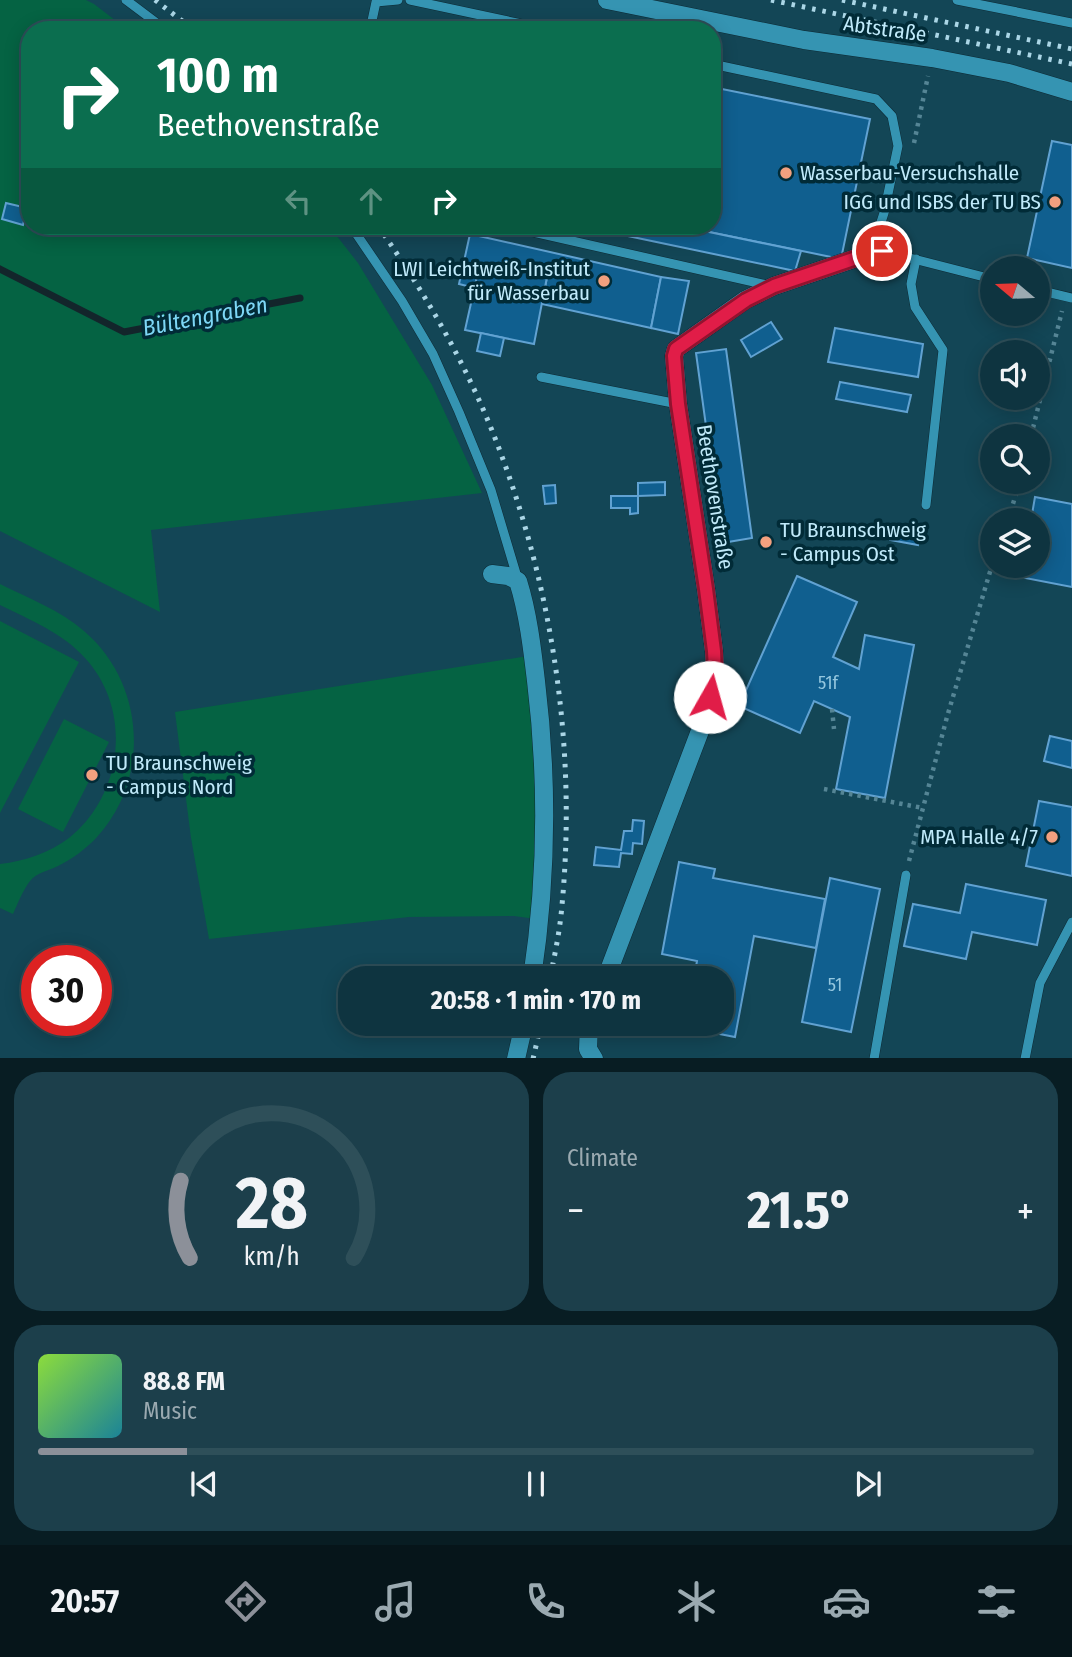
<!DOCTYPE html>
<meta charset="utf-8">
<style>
:root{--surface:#0e3440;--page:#1c3f4b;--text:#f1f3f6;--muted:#9baab1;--line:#2e4f59;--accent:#8c9099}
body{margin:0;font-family:"Fira Sans Condensed",sans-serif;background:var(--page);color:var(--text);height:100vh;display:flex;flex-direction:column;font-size:26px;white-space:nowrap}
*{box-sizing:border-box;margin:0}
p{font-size:23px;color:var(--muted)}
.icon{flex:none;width:38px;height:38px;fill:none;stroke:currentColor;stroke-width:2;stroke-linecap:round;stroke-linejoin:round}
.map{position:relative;height:1058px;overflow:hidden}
.side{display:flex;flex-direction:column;gap:14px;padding:14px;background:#081d23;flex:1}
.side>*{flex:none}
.guide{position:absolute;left:21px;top:21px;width:700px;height:214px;border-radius:28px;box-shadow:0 4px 18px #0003,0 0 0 2px var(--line);background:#0b6e4f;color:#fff;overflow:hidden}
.needle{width:46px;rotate:289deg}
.fabs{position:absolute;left:980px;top:256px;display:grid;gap:14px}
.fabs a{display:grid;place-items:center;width:70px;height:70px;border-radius:50%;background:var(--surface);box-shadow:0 4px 18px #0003,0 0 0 2px var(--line);font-size:35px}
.speed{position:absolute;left:21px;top:945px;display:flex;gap:14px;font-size:35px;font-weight:700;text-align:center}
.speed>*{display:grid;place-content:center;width:91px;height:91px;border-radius:50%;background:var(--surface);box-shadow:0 4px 18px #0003,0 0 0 2px var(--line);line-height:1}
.speed .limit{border:10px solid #d22;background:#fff;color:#111}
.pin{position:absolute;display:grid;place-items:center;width:60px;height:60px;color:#fff;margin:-30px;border:4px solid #fff;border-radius:50%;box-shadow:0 2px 7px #0007}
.me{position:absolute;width:77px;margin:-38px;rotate:7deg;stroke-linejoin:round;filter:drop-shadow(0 0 5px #0008)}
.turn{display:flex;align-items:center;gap:24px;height:147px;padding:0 21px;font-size:32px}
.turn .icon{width:91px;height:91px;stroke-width:2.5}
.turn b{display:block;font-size:49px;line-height:60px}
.lanes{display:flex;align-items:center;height:66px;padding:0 21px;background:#0003;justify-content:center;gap:35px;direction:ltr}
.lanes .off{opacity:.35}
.big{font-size:52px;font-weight:700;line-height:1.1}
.side .widget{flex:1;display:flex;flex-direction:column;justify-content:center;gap:10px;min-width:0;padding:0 24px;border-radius:28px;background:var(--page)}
.side .dial{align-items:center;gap:0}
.dial svg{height:182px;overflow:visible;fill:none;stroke:var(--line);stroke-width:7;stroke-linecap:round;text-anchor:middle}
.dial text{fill:var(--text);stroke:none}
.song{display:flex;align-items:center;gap:21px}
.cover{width:84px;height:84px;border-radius:10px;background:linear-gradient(135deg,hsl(90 70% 55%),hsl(190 70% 35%))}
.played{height:7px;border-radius:4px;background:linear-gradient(90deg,var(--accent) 15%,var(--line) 15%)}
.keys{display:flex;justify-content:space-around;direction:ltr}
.heat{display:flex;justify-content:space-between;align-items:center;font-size:38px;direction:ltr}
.side .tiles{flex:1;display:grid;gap:14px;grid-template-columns:1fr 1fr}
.widget:last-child{grid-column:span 2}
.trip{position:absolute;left:338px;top:966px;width:396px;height:70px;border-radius:28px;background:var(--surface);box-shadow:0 4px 18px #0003,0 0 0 2px var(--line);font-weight:700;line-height:70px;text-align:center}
.tabs{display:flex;height:112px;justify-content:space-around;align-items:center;background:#06151a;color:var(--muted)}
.tabs .icon{width:49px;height:49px}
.tabs .active{color:var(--accent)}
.tabs b{font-size:32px;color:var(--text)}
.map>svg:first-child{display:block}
.green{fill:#056343}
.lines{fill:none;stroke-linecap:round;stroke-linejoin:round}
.stream{stroke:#13252b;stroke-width:7}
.building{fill:#105f8f;stroke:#61a2d2;stroke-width:2}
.service-casing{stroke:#0d2a34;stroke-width:10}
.minor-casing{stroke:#0d2a34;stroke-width:19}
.path{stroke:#558595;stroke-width:4.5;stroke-dasharray:3.5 5;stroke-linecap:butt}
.service{stroke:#3594b2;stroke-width:9}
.minor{stroke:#3594b2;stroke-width:18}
.rail{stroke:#abd6e6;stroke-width:5;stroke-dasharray:3.5 7;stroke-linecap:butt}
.route-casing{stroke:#92132f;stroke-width:18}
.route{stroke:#e11d48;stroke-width:12}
.poi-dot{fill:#f2a07f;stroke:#012b37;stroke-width:2.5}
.labels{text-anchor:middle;stroke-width:7;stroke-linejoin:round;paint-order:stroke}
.number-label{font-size:18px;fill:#94c7df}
.street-label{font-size:21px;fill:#c0eafa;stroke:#012b37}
.poi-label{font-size:21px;fill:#c0eafa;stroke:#012b37;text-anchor:start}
.water-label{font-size:23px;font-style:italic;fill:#7dd7f6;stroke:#012b37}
</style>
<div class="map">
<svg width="1072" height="1059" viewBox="0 0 1072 1059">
<rect width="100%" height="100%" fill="#134656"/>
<g class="green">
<path d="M0,0H86L94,4L128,30H30V226H329L358,263L432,385L482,493L151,530L160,612L0,531Z"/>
<path d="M0,584C28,598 60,610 84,631C145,683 151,778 97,837C86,849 72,859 58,866C50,870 36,873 30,881C23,890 18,903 13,914L0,908V864C25,861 49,853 69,838C123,795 133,710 85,658C63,633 30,620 0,605Z"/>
<path d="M0,621L79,662L0,813Z"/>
<path d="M528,656L541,833L536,919L514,916L409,917L209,939L191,838L175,712Z"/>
<path d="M64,719L109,742L63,832L18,809Z"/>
</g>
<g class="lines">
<path class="stream" d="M0,269L124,332L300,298"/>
</g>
<g class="building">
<path d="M392,21L434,30H390Z"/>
<path d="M712,87L870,119L841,259L680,226H712Z"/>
<path d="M1052,141L1072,145V268L1027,258Z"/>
<path d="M6,203L27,208L23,225L2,219Z"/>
<path d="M580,226H680L801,251L795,271Z"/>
<path d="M470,234L661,277L651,328L542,304L547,277L480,263L475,288L459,284Z"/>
<path d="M480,263L547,277L534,344L465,330Z"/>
<path d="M661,277L689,281L678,334L651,328Z"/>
<path d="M771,322L782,339L751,357L741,340Z"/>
<path d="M835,328L923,344L918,377L828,362Z"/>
<path d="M481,333L504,338L500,356L477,351Z"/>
<path d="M726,349L752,538L722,543L696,353Z"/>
<path d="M840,382L911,395L907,412L836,399Z"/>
<path d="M665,482V495L638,496V483Z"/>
<path d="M555,485L556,503L545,504L543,486Z"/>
<path d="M611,496H638V513L630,514V508H611Z"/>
<path d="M1035,497L1072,504V587L1020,577L1022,565H1038V520H1031Z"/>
<path d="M892,525L921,529L918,545L890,540Z"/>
<path d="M797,576L857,602L833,657L859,669L865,635L914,645L885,798L836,789L850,717L814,701L800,733L739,706Z"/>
<path d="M1050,736L1072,741V768L1044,761Z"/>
<path d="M1039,801L1072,807V876L1026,866Z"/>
<path d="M633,820L644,821L642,844L633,843L632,854L621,853L619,867L594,865L596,847L621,850L624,831H632Z"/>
<path d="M679,862L715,869L713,878L825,899L816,948L754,936L735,1037L684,1027L685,1024H721V978H694L697,961L662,954Z"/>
<path d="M830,878L880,889L851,1032L802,1022Z"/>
<path d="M966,884L1046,900L1037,945L972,932L966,959L904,946L913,904L960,913Z"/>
</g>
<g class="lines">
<defs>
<g id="service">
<path d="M126,0L166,30"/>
<path d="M410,0L550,30"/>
<path d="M957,0L1072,23"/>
<path d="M370,30L376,2L398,0"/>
<path d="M712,64L876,99L892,116L898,146L884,213L871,253L882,251L992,279"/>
<path d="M351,226L402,301L433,354L459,412L491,490L518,580"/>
<path d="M506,226L771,286"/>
<path d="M916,259L911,284L915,307L943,350L926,505"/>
<path d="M1038,290L1072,298"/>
<path d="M541,377L678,404"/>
<path d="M874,1059L906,875"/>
<path d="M1025,1059L1040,983L1072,922"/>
</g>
<g id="minor">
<path d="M607,0L804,40L932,58L1009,73L1072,92"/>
<path d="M492,574L508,576L518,581C528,613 532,647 536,681C548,780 547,879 532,978"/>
<path d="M606,978L703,723L710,697L715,671L714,651L706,589L678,404L674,356L676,349L745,300L774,286L871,253"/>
<path d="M589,1024L588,1049L594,1059"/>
<path d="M516,1059L524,1024"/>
</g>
</defs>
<use href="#service" class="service-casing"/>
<use href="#minor" class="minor-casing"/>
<g class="path">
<path d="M914,143L928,76"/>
<path d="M1031,436L1062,311"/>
<path d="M1008,520L1020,481"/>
<path d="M832,709L834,729"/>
<path d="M824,789L923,808"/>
<path d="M909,861L947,717L992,565"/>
</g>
<use href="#service" class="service"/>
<use href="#minor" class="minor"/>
<g class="rail">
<path d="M155,0L194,30"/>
<path d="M771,0L1072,64"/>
<path d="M842,0L1072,49"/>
<path d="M378,226C423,290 464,360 493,433C552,582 577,746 562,905C560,930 555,954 550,978"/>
<path d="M533,1059L541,1024"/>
</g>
</g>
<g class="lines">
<defs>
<path id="route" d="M710,697L715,671L714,651L706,589L678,404L674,356L676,349L746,300L774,286L871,253L882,251"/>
</defs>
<use href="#route" class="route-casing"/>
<use href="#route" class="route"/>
</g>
<g class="poi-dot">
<circle cx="786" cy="173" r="7"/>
<circle cx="1055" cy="202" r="7"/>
<circle cx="604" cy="281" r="7"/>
<circle cx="766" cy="542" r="7"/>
<circle cx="92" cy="775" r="7"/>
<circle cx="1052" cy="837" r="7"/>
</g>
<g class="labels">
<g class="number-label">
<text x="828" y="689">51f</text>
<text x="835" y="991">51</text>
</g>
<g class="street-label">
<text transform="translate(885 29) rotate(8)" y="7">Abtstraße</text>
<text transform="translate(715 497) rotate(81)" y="7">Beethovenstraße</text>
</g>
<g class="poi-label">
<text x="800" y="180">Wasserbau-Versuchshalle</text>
<text x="1041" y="209" text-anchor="end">IGG und ISBS der TU BS</text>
<text x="590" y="276" text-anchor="end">LWI Leichtweiß-Institut<tspan x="590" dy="24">für Wasserbau</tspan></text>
<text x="780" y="537">TU Braunschweig<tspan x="780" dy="24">- Campus Ost</tspan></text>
<text x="106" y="770">TU Braunschweig<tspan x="106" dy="24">- Campus Nord</tspan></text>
<text x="1038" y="844" text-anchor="end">MPA Halle 4/7</text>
</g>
<g class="water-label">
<text transform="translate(205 316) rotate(-11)" y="8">Bültengraben</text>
</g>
</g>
</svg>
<div class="fabs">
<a><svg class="needle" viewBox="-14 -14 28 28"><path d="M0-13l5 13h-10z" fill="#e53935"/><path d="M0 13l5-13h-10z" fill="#9baab1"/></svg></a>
<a><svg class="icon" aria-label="sound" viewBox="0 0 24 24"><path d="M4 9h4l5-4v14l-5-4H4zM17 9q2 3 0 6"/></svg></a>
<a><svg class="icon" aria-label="search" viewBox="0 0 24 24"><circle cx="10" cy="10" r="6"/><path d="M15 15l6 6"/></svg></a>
<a><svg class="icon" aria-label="layers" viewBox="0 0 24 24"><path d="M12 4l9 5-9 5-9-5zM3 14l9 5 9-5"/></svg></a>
</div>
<div class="speed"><div class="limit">30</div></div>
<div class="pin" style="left:882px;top:251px;background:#d93025"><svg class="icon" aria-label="arrive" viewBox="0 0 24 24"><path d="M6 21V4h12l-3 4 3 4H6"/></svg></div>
<svg class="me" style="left:710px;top:697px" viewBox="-20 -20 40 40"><circle r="19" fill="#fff"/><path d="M0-13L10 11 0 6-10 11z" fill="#e11d48"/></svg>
<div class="trip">20:58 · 1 min · 170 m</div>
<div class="guide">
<div class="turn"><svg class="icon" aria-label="right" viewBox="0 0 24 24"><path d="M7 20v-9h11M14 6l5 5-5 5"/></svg><div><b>100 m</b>Beethovenstraße</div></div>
<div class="lanes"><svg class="icon off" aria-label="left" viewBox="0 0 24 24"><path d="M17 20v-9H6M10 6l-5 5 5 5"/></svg><svg class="icon off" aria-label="ahead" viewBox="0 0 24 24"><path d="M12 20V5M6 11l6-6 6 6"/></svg><svg class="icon" aria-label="right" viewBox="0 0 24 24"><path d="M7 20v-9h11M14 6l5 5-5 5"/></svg></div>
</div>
</div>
<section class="side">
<div class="tiles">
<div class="widget dial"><svg viewBox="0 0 100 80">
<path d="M14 69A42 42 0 1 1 86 69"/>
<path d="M14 69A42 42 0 0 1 10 35" stroke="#8c9099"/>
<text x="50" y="56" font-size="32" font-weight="700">28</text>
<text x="50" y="72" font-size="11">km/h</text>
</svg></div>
<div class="widget"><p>Climate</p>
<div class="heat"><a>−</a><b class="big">21.5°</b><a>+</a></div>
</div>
<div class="widget">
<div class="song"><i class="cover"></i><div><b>88.8 FM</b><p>Music</p></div></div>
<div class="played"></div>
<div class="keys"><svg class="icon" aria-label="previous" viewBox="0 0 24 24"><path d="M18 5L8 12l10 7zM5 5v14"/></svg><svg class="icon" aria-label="pause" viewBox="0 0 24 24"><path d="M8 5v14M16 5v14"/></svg><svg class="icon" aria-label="next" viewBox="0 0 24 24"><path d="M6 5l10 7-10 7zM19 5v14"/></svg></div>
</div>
</div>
</section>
<nav class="tabs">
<b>20:57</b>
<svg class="icon active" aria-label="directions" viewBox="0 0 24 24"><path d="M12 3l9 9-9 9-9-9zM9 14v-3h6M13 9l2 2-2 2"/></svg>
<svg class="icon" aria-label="music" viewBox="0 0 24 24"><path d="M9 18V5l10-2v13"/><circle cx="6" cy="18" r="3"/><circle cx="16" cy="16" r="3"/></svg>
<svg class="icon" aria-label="phone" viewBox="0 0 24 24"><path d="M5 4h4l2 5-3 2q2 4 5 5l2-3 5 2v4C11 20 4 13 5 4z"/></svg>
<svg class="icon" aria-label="climate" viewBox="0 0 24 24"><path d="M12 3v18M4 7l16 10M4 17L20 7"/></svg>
<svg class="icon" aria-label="car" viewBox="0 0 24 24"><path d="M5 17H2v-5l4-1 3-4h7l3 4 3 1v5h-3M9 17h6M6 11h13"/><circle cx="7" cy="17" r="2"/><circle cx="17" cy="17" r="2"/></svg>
<svg class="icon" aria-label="filters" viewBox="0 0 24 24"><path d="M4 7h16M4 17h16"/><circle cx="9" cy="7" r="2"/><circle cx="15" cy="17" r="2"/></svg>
</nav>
